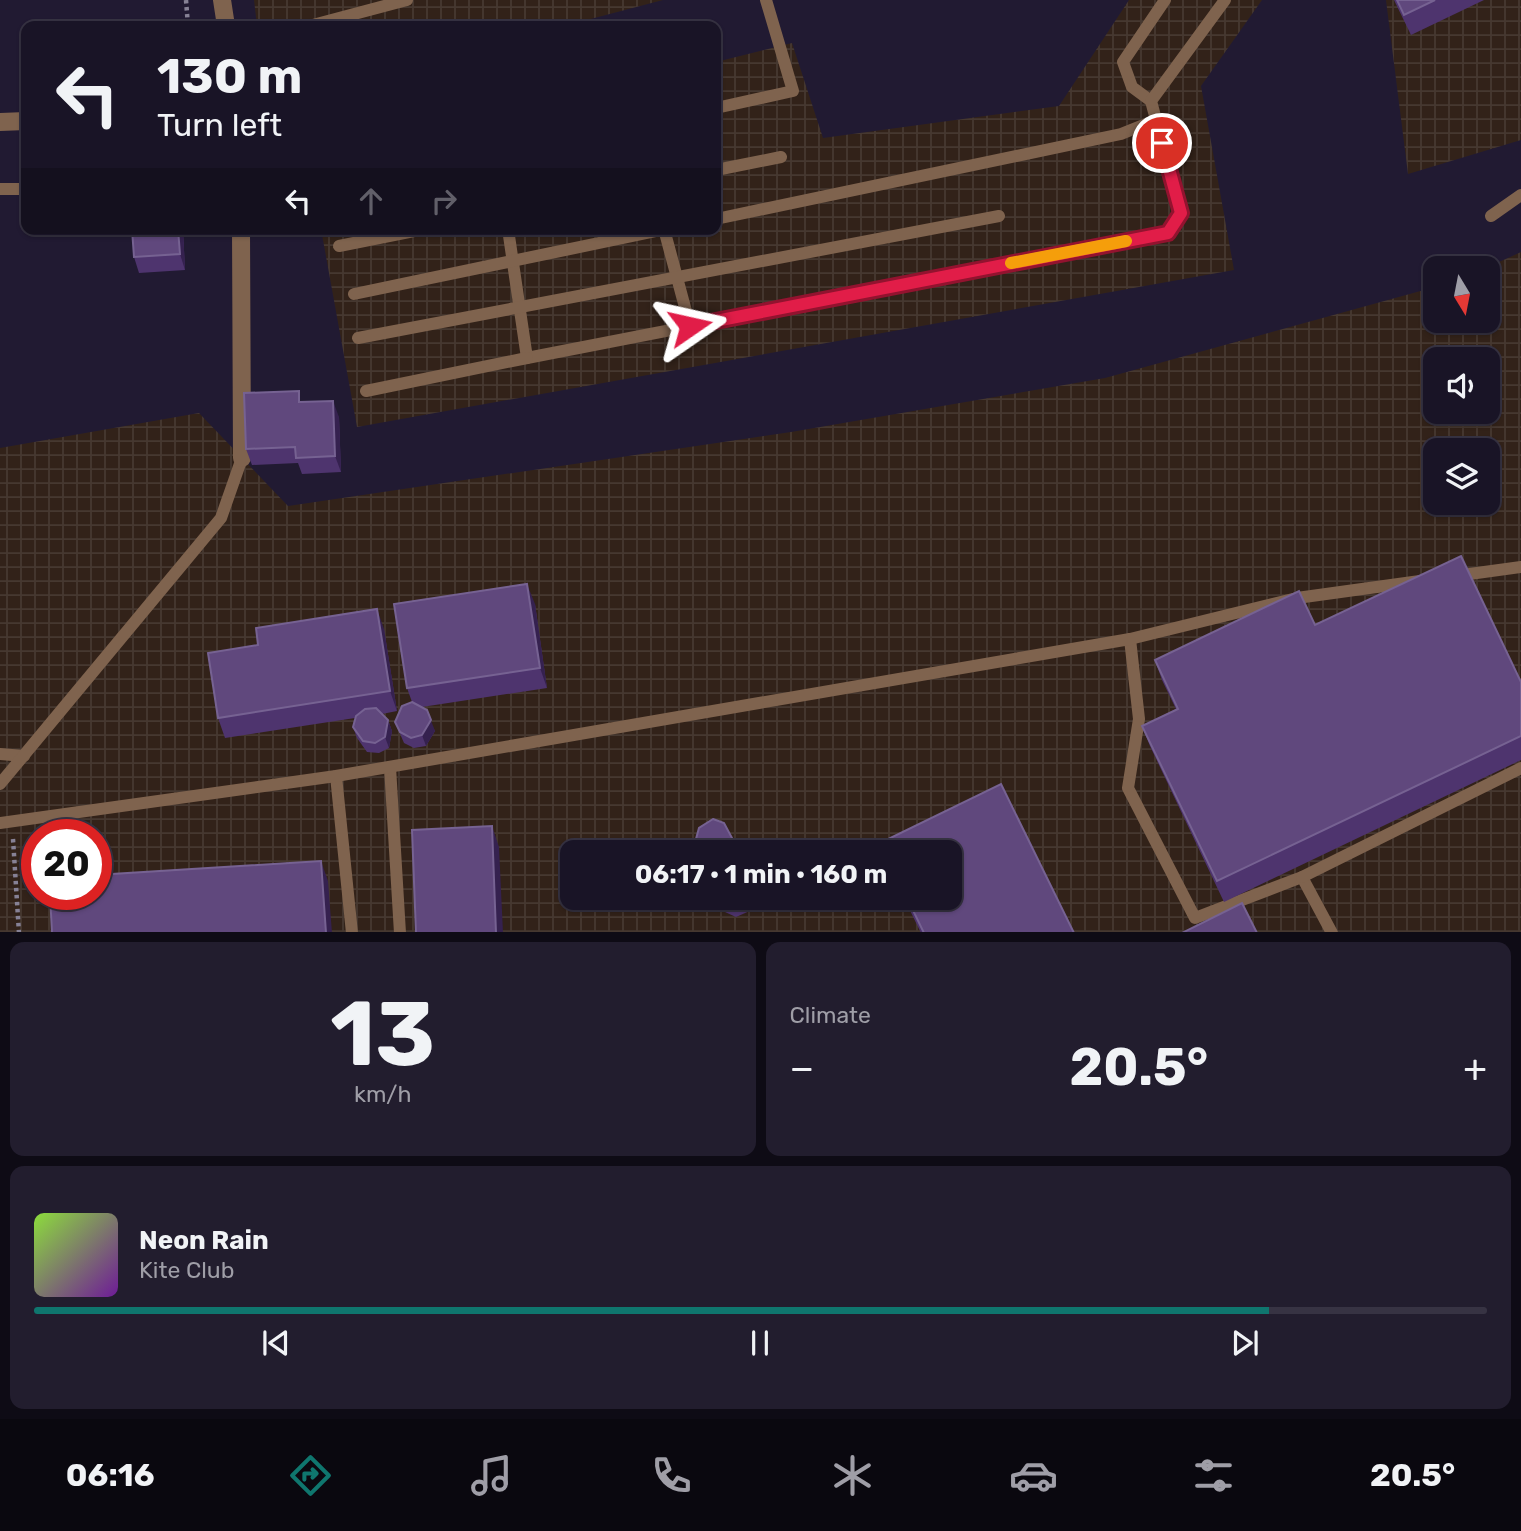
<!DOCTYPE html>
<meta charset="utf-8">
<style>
:root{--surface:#191426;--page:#221d2e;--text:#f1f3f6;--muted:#9f9ea7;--line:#373343;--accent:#0f766e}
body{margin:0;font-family:Rubik,sans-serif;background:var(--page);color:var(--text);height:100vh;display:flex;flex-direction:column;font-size:26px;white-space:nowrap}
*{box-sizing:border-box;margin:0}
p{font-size:23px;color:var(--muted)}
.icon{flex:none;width:38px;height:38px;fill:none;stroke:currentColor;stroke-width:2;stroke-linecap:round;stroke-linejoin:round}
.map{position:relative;height:932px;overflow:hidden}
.details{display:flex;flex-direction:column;gap:10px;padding:10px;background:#0e0b15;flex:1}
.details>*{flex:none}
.guide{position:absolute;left:21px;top:21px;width:700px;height:214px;border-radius:14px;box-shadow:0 2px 5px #0004,0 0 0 2px var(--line);background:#191426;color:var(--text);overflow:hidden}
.needle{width:46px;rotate:170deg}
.fabs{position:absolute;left:1423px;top:256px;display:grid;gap:14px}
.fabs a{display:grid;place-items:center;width:77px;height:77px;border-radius:14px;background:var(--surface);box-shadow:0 2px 5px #0004,0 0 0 2px var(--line);font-size:35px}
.speed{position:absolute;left:21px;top:819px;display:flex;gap:14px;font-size:35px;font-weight:700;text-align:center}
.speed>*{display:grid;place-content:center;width:91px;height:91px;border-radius:50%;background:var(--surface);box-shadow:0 2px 5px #0004,0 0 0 2px var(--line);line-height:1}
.speed .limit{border:10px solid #d22;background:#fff;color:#111}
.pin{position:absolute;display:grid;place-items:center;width:60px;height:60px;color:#fff;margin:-30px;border:4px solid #fff;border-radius:50%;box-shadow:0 2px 7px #0007}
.me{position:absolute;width:77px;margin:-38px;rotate:79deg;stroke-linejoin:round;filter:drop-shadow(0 0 5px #0008)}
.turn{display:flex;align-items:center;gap:24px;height:147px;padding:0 21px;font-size:32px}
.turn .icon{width:91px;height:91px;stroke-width:2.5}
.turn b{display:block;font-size:49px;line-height:60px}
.lanes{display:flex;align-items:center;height:66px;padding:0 21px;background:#0003;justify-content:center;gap:35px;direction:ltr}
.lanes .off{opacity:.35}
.big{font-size:52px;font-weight:700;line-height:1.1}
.details .tile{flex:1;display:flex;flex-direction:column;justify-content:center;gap:10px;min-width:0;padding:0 24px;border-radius:14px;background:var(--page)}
.details .dial{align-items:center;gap:0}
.dial b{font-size:91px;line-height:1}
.song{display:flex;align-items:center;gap:21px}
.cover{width:84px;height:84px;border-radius:10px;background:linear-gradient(135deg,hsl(90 70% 55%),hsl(280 70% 35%))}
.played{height:7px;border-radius:4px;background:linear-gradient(90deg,var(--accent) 85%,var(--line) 85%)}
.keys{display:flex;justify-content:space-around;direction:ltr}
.heat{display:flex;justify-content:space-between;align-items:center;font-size:38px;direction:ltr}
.details .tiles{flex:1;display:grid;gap:10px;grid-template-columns:1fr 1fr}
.tile:last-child{grid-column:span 2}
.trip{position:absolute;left:560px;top:840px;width:402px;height:70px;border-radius:14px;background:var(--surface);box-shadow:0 2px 5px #0004,0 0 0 2px var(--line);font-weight:700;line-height:70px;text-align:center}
.dock{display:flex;height:112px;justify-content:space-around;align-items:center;background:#0a080f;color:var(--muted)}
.dock .icon{width:49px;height:49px}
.dock .on{color:var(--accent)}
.dock b{font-size:32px;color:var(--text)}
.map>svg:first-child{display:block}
.industrial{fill:url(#industrial-grid);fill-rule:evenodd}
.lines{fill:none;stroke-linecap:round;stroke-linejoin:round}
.path{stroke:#868195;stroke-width:4.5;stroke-dasharray:3.5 3.5;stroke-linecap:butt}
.service{stroke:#7f634e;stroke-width:12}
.minor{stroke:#7f634e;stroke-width:18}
.wall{fill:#4e346e}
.shaded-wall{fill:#35214f}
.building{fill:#60487d;stroke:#766292;stroke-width:2}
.route-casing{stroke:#92132f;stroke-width:18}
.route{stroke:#e11d48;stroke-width:12}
.slow{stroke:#f59e0b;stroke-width:12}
</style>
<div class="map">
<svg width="1521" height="933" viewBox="0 0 1521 933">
<defs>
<pattern id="industrial-grid" width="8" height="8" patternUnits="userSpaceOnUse" patternTransform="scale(1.75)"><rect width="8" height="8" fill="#322219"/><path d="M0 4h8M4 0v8" fill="none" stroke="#463830"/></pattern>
</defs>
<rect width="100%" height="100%" fill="#211a32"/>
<g class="industrial">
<path d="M254,0H663L564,26H257Z"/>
<path d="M1129,0H1262L1201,86L1234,270L357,427L321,229H716V62L792,43L823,138L1059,106Z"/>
<path d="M1386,0H1521V140L1408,174Z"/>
<path d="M1521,252V932L0,933V448L199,413L288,506L791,432L1105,378L1435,287V320H1488L1486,268ZM1435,359H1488V411H1435ZM1435,450H1488V502H1435ZM37,835H96V894H37ZM572,852H950V898H572Z"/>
</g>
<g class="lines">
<g class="path">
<path d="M186,0L188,26"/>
<path d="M13,839L19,933"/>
</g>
<g class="service">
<path d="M309,26L407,0"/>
<path d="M1151,101L1132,87L1123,62L1165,0"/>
<path d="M716,108L793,91L766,0"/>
<path d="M716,170L781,157"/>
<path d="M0,189H26"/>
<path d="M1491,216L1521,195"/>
<path d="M716,219L1121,134L1156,120"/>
<path d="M508,229L527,358L1168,233L1181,213L1151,101L1225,0"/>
<path d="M664,229L690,326"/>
<path d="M339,246L424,229"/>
<path d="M354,294L666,229"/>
<path d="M358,338L999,216"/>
<path d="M366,391L527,358"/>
<path d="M1455,576L1521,567"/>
<path d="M1130,639L1139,719L1128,788L1195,918L1302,877L1332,933"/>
<path d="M0,754L24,756"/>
<path d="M390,767L400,933"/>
<path d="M336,776L352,933"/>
<path d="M0,784L221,518L242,458"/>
<path d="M0,823L336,776L1130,639L1297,598L1420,581"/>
<path d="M1302,877L1521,768"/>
</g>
<g class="minor">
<path d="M222,0L226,26"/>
<path d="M0,122L26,121"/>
<path d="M241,229L242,458"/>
</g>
</g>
<g class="wall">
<path d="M1394,0H1484L1411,35Z"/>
<path d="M132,229H183L185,270L139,273L134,257Z"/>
<path d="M303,402L339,417L341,472L302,474L298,463L252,465L246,449Z"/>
<path d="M535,604L547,688L422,707L435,731L426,746L414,748L404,743L395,722L412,702L407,688Z"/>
<path d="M384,629L397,711L382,714L388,720L392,731L389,748L379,753L367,752L357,738L353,727L355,718L225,738L218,718Z"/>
<path d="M1155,660L1521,682V760L1224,902L1150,746L1142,726L1176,709L1162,680Z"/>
<path d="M1001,784L1074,933H921L904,898H950V852H883L880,843Z"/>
<path d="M696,839L736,849L734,852H701Z"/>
<path d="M719,898H755L756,900L752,910L736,917L725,912Z"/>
</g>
<g class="shaded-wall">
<path d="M178,229H183L185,270L180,254Z"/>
<path d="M333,401L339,417L341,472L335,456Z"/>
<path d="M527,584L535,604L547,688L540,668Z"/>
<path d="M377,609L384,629L397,711L390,691Z"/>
<path d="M427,710L435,731L426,746L422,735Z"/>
<path d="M388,720L392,731L389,748L385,737Z"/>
<path d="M492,826L499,847L503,933H496Z"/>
<path d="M732,838L736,849L734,852H729L727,848Z"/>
<path d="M321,861L328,881L332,933H326Z"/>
<path d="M749,898H755L756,900L752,910L748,900Z"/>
</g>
<g class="building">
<path d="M1397,0H1435L1404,15Z"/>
<path d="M132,229H178L180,254L134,257Z"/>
<path d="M299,391V402L333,401L335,456L296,458L295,447L246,449L244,393Z"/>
<path d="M1461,556L1521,682V736L1217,881L1142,726L1178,709L1155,660L1299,591L1315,625Z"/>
<path d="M527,584L540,668L407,688L394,604Z"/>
<path d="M377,609L390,691L218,718L208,653L258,645L256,628Z"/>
<path d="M412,702L427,710L431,720L422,735L411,738L400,732L395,722L402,706Z"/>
<path d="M376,708L388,720L385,737L375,743L363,741L353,727L356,716L365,709Z"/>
<path d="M1001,784L1074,933H924L907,898H950V852H884L880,843Z"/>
<path d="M713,819L724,823L732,838L727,848L721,852H710L701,850L696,839L699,828Z"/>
<path d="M492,826L496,933H416L412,830Z"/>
<path d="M321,861L326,933H52L50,894H96V875Z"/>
<path d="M720,898H749L748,900L732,906L722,901Z"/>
<path d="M1242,903L1257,933H1182Z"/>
</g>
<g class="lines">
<defs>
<path id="route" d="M690,326L1168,233L1181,213L1162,143"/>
</defs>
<use href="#route" class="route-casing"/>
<use href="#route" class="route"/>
<path class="slow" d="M1011,263L1126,241"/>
</g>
</svg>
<div class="fabs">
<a><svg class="needle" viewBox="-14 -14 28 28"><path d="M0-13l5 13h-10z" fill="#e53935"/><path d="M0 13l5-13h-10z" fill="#9f9ea7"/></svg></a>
<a><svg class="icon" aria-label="sound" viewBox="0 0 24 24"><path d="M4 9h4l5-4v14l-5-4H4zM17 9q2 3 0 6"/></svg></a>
<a><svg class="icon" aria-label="layers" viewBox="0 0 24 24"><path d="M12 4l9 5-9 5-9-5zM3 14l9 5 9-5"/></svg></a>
</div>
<div class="speed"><div class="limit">20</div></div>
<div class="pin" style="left:1162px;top:143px;background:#d93025"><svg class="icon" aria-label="arrive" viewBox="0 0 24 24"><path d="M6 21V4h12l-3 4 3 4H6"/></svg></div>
<svg class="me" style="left:690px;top:326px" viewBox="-20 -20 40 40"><path d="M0-17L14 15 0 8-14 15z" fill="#e11d48" stroke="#fff" stroke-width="4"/></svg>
<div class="trip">06:17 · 1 min · 160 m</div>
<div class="guide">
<div class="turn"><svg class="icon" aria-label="left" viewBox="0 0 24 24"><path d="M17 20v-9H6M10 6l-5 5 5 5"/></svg><div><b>130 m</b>Turn left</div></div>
<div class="lanes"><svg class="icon" aria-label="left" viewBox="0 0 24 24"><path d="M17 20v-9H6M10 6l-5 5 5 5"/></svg><svg class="icon off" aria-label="ahead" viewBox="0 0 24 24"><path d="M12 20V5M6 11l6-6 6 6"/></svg><svg class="icon off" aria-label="right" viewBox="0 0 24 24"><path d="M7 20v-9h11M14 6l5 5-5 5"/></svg></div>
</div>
</div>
<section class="details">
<div class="tiles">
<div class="tile dial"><b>13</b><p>km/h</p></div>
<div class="tile"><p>Climate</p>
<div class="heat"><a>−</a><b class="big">20.5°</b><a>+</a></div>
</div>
<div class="tile">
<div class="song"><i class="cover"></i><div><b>Neon Rain</b><p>Kite Club</p></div></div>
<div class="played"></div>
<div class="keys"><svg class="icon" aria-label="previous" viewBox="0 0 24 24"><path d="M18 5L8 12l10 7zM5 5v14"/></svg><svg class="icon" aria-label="pause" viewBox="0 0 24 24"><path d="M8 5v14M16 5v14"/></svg><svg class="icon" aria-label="next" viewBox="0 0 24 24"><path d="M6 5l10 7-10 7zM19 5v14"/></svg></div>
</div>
</div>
</section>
<nav class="dock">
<b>06:16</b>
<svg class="icon on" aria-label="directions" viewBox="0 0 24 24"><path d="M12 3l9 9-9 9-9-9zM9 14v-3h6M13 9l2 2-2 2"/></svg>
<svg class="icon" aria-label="music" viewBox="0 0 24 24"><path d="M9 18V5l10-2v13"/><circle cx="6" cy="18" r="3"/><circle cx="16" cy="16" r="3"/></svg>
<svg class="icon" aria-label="phone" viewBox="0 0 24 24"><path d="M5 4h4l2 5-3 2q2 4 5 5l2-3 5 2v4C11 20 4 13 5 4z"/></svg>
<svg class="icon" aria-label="climate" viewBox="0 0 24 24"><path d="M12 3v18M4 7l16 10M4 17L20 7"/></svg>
<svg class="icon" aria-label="car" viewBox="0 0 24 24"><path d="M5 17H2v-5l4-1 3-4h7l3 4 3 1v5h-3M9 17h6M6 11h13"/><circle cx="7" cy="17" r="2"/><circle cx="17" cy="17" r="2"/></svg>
<svg class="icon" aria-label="filters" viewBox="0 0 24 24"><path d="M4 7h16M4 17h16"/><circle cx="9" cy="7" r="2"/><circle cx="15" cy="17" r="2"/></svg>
<b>20.5°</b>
</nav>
